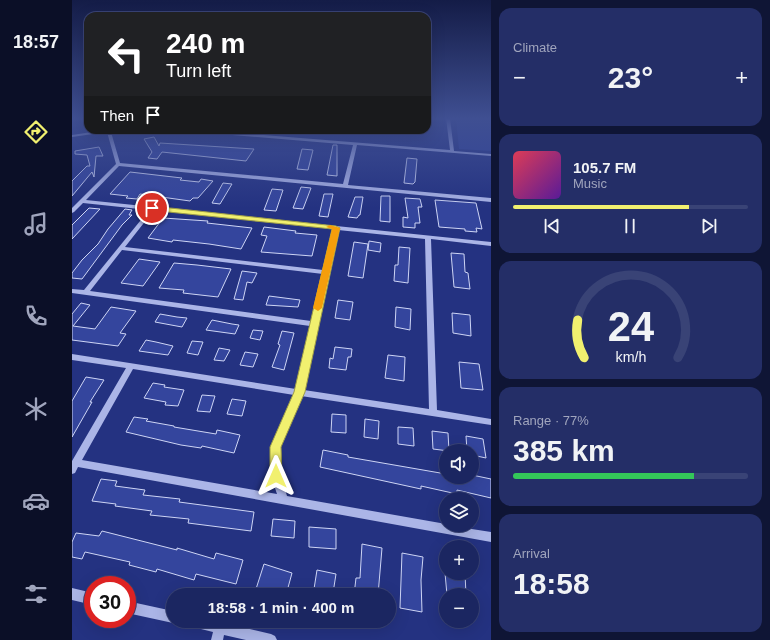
<!DOCTYPE html>
<meta charset="utf-8">
<style>
:root{--surface:#1b2661;--page:#242e67;--text:#f1f3f6;--muted:#a0a5bd;--line:#394376;--accent:#f1f06f}
body{margin:0;font-family:Helvetica,sans-serif;background:var(--page);color:var(--text);height:100vh;display:flex;flex-direction:column;font-size:15px;white-space:nowrap}
*{box-sizing:border-box;margin:0}
p{font-size:13px;color:var(--muted)}
.icon{flex:none;width:22px;height:22px;fill:none;stroke:currentColor;stroke-width:2;stroke-linecap:round;stroke-linejoin:round}
.map{position:relative;flex:1;overflow:hidden}
.drawer{display:flex;flex-direction:column;gap:8px;padding:8px;background:#0f1535;width:279px}
.drawer>*{flex:none}
.top-card{position:absolute;left:12px;top:12px;width:347px;height:122px;border-radius:12px;box-shadow:0 4px 16px #0002,0 0 0 1px var(--line);background:#202124;color:#fff;overflow:hidden}
.buttons{position:absolute;left:367px;top:444px;display:grid;gap:8px}
.buttons a{display:grid;place-items:center;width:40px;height:40px;border-radius:50%;background:var(--surface);box-shadow:0 4px 16px #0002,0 0 0 1px var(--line);font-size:20px}
.speed{position:absolute;left:12px;top:576px;display:flex;gap:8px;font-size:20px;font-weight:700;text-align:center}
.speed>*{display:grid;place-content:center;width:52px;height:52px;border-radius:50%;background:var(--surface);box-shadow:0 4px 16px #0002,0 0 0 1px var(--line);line-height:1}
.speed .limit{border:6px solid #d22;background:#fff;color:#111}
.pin{position:absolute;display:grid;place-items:center;width:34px;height:34px;color:#fff;margin:-17px;border:2px solid #fff;border-radius:50%;box-shadow:0 1px 4px #0007}
.me{position:absolute;width:44px;margin:-22px;rotate:0deg;stroke-linejoin:round;filter:drop-shadow(0 0 3px #0008)}
.turn{display:flex;align-items:center;gap:14px;height:84px;padding:0 16px;font-size:18px}
.turn .icon{width:52px;height:52px;stroke-width:2.5}
.turn b{display:block;font-size:28px;line-height:34px}
.then{display:flex;align-items:center;height:38px;padding:0 16px;background:#0003;gap:8px;font-size:15px}
.big{font-size:30px;font-weight:800;line-height:1.1}
.drawer .tile{flex:1;display:flex;flex-direction:column;justify-content:center;gap:6px;min-width:0;padding:0 14px;border-radius:12px;background:var(--page)}
.drawer .dial{align-items:center;gap:0}
.dial svg{height:104px;overflow:visible;fill:none;stroke:var(--line);stroke-width:7;stroke-linecap:round;text-anchor:middle}
.dial text{fill:var(--text);stroke:none}
.song{display:flex;align-items:center;gap:12px}
.cover{width:48px;height:48px;border-radius:6px;background:linear-gradient(135deg,hsl(350 70% 55%),hsl(270 70% 35%))}
.played{height:4px;border-radius:2px;background:linear-gradient(90deg,var(--accent) 75%,var(--line) 75%)}
.keys{display:flex;justify-content:space-around;direction:ltr}
.heat{display:flex;justify-content:space-between;align-items:center;font-size:22px;direction:ltr}
.charge{height:6px;border-radius:3px;background:linear-gradient(90deg,#34c759 77%,var(--line) 0)}
.trip{position:absolute;left:94px;top:588px;width:230px;height:40px;border-radius:20px;background:var(--surface);box-shadow:0 4px 16px #0002,0 0 0 1px var(--line);font-weight:800;line-height:40px;text-align:center}
main{display:flex;flex:1;min-height:0}
.tab-bar{display:flex;flex-direction:column;width:72px;justify-content:space-around;align-items:center;background:#0b0f27;color:var(--muted)}
.tab-bar .icon{width:28px;height:28px}
.tab-bar .on{color:var(--accent)}
.tab-bar b{font-size:18px;color:var(--text)}
.map>svg:first-child{display:block}
.green{fill:#2e4098}
.building{fill:#34459d;stroke:#ced5f5}
.lines{fill:none;stroke-linecap:round;stroke-linejoin:round}
.minor{fill:#abb5e7;fill-rule:evenodd}
.route{fill:#f1f06f;stroke:#9d9c48}
.slow{fill:#f59e0b}
</style>
<main>
<nav class="tab-bar">
<b>18:57</b>
<svg class="icon on" aria-label="directions" viewBox="0 0 24 24"><path d="M12 3l9 9-9 9-9-9zM9 14v-3h6M13 9l2 2-2 2"/></svg>
<svg class="icon" aria-label="music" viewBox="0 0 24 24"><path d="M9 18V5l10-2v13"/><circle cx="6" cy="18" r="3"/><circle cx="16" cy="16" r="3"/></svg>
<svg class="icon" aria-label="phone" viewBox="0 0 24 24"><path d="M5 4h4l2 5-3 2q2 4 5 5l2-3 5 2v4C11 20 4 13 5 4z"/></svg>
<svg class="icon" aria-label="climate" viewBox="0 0 24 24"><path d="M12 3v18M4 7l16 10M4 17L20 7"/></svg>
<svg class="icon" aria-label="car" viewBox="0 0 24 24"><path d="M5 17H2v-5l4-1 3-4h7l3 4 3 1v5h-3M9 17h6M6 11h13"/><circle cx="7" cy="17" r="2"/><circle cx="17" cy="17" r="2"/></svg>
<svg class="icon" aria-label="filters" viewBox="0 0 24 24"><path d="M4 7h16M4 17h16"/><circle cx="9" cy="7" r="2"/><circle cx="15" cy="17" r="2"/></svg>
</nav>
<div class="map">
<svg width="419" height="640" viewBox="0 0 419 640">
<rect width="100%" height="100%" fill="#243281"/>
<path class="green" d="M384,118H419V151L387,149Z"/>
<g class="building">
<path d="M82,137L87,146L88,143L182,149L174,161L90,152L85,159L76,158L80,152L72,139Z"/>
<path d="M261,145H265V176L255,175Z"/>
<path d="M27,147L31,156H24L22,177L20,172L0,196V181L15,166H18L15,155L3,154V151Z"/>
<path d="M230,149L241,150L236,170L225,169Z"/>
<path d="M335,158L345,159L343,182L341,184L332,183Z"/>
<path d="M58,172L110,178L108,180L127,182L129,179L141,181L126,198H121L118,201L68,194L65,199L54,198L56,196L38,194Z"/>
<path d="M151,183L160,184L148,204L140,203Z"/>
<path d="M229,187L239,188L231,209L221,208Z"/>
<path d="M200,189L211,190L204,211L192,210Z"/>
<path d="M252,194H261L256,217L247,216Z"/>
<path d="M309,196H318V222L308,221Z"/>
<path d="M283,197H291L288,215H287L285,218L276,217Z"/>
<path d="M333,198L348,199L350,207H346L348,223H343V228L331,227V217L336,218Z"/>
<path d="M363,200L404,203L410,229L404,228L405,232L393,231V229L367,227Z"/>
<path d="M17,208L28,209L0,239V225Z"/>
<path d="M53,209L60,210L57,215H60L50,225L10,279L0,278V273L10,260L26,244L36,229Z"/>
<path d="M91,218L136,221L135,223L180,228L169,249L137,244L101,240L100,242L76,238Z"/>
<path d="M192,227L224,231L223,233L245,235L240,256L189,252L195,236L189,235Z"/>
<path d="M297,241L309,243L308,252L296,250Z"/>
<path d="M282,242L296,244L291,278L276,276Z"/>
<path d="M327,247L338,248L336,283L322,281L323,265H326Z"/>
<path d="M379,253L392,254L393,272L396,273L398,289L382,287Z"/>
<path d="M67,259L88,262L71,286L49,283Z"/>
<path d="M102,263L125,265L159,269L146,297L111,293L112,290L87,288Z"/>
<path d="M170,271L185,273L180,283L175,282L171,300L162,299Z"/>
<path d="M197,296L228,300L226,307L194,305Z"/>
<path d="M266,300L281,302L278,320L263,318Z"/>
<path d="M9,303L18,305L1,326L23,329L39,307L64,311L48,333L54,334L46,346L0,340V314Z"/>
<path d="M324,307L339,309L338,330L323,327Z"/>
<path d="M380,313L398,315L399,336L381,333Z"/>
<path d="M88,314L105,317L115,318L110,327L83,322Z"/>
<path d="M140,320L160,324L167,325L163,334L134,330Z"/>
<path d="M181,330L191,331L188,340L178,338Z"/>
<path d="M210,331L222,333L212,370L200,367L208,345L206,344Z"/>
<path d="M74,340L84,342L101,346L96,355L67,351Z"/>
<path d="M120,341L131,342L126,355L115,353Z"/>
<path d="M263,347L280,349L279,357H276L274,370L257,368L258,358L261,359Z"/>
<path d="M147,348L158,350L152,361L142,360Z"/>
<path d="M173,352L186,354L181,367L168,365Z"/>
<path d="M316,355L333,357L332,381L313,378Z"/>
<path d="M387,362L407,364L411,390L389,388Z"/>
<path d="M14,377L32,380L18,402H20L0,437V401Z"/>
<path d="M81,383L93,385L92,387L112,390L106,406L93,405L94,402L72,398Z"/>
<path d="M130,395L143,396L138,412L125,411Z"/>
<path d="M160,399L174,401L170,416L155,414Z"/>
<path d="M260,414L274,415V433L259,432Z"/>
<path d="M62,417L76,419L74,421L102,426V427L144,434L145,430L168,435L162,453L130,446L129,448L109,445L54,432Z"/>
<path d="M293,419L307,421L306,439L292,437Z"/>
<path d="M326,427L341,428L342,446L326,444Z"/>
<path d="M360,431L376,433L377,451L361,449Z"/>
<path d="M394,436L411,439L414,458L400,455V451H395Z"/>
<path d="M251,450L276,455V457L374,474V477H400V475L419,479V498L385,490V494L349,486V489L248,467Z"/>
<path d="M29,479L45,481L43,486L73,490L71,495L108,499L107,502L182,512L179,531L116,523L117,519L78,515L80,511L43,506L44,504L20,501Z"/>
<path d="M201,519L223,521L222,538L199,536Z"/>
<path d="M237,527L264,529V549L237,547Z"/>
<path d="M30,531L105,550V548L142,559L144,553L171,560L164,584L124,574L122,580L85,569L84,572L57,565L58,562L13,552L10,559L0,557V542L4,533L27,536Z"/>
<path d="M290,544L310,548L306,595H282L284,578H288Z"/>
<path d="M330,553L351,557L349,580L350,612L328,608Z"/>
<path d="M192,564L220,573L214,595H203L184,589Z"/>
<path d="M245,570L264,574L261,593L242,589Z"/>
<path d="M373,573H393L394,595H375Z"/>
</g>
<g class="lines">
<g class="minor">
<path d="M374,118H378L382,151L419,154V156L285,145L276,185L419,198V202L47,166L14,200L419,242V246L359,239L365,410L419,419V425L229,396L207,447L209,476L215,496L374,524V525L419,532V542L6,467L3,473L0,474V461L54,368L0,360V354L224,389L238,326L0,293V289L12,290L77,210L11,203L2,212L0,213V208L44,164L35,132L0,137V135L33,130H44L39,132L48,163L271,184L281,145L113,131L111,130H128L378,150ZM82,210L261,229L251,270L53,247ZM266,230L353,239L357,409L232,390ZM50,250L251,274L239,321L18,291ZM61,369L222,395L199,447V476L205,494L10,460Z"/>
<path d="M0,588L21,593V605L0,600Z"/>
<path d="M55,601L101,611V621H105L101,623L55,613Z"/>
<path d="M111,621H142L148,622L199,634L203,636L205,640H174L152,635L151,640H139L141,632L113,625Z"/>
</g>
</g>
<linearGradient id="sky" x2="0" y2="1"><stop stop-color="#141c47"/><stop offset="0.57" stop-color="#3f4f92"/><stop offset="1" stop-color="#3f4f92" stop-opacity="0"/></linearGradient>
<rect width="419" height="208" fill="url(#sky)"/>
<path class="route" d="M80,206L264,226L268,228L233,392L209,447L210,476L208,480L204,482L199,480L198,476V447L222,392L260,229L77,210V207Z"/>
<path class="slow" d="M258,225L268,228L250,308L246,311L241,308L260,229L254,227Z"/>
</svg>
<div class="buttons">
<a><svg class="icon" aria-label="sound" viewBox="0 0 24 24"><path d="M4 9h4l5-4v14l-5-4H4zM17 9q2 3 0 6"/></svg></a>
<a><svg class="icon" aria-label="layers" viewBox="0 0 24 24"><path d="M12 4l9 5-9 5-9-5zM3 14l9 5 9-5"/></svg></a>
<a>+</a>
<a>−</a>
</div>
<div class="speed"><div class="limit">30</div></div>
<div class="pin" style="left:80px;top:208px;background:#d93025"><svg class="icon" aria-label="arrive" viewBox="0 0 24 24"><path d="M6 21V4h12l-3 4 3 4H6"/></svg></div>
<svg class="me" style="left:204px;top:476px" viewBox="-20 -20 40 40"><path d="M0-17L14 15 0 8-14 15z" fill="#f1f06f" stroke="#fff" stroke-width="4"/></svg>
<div class="trip">18:58 · 1 min · 400 m</div>
<div class="top-card">
<div class="turn"><svg class="icon" aria-label="left" viewBox="0 0 24 24"><path d="M17 20v-9H6M10 6l-5 5 5 5"/></svg><div><b>240 m</b>Turn left</div></div>
<div class="then">Then<svg class="icon" aria-label="arrive" viewBox="0 0 24 24"><path d="M6 21V4h12l-3 4 3 4H6"/></svg></div>
</div>
</div>
<section class="drawer">
<div class="tile"><p>Climate</p>
<div class="heat"><a>−</a><b class="big">23°</b><a>+</a></div>
</div>
<div class="tile">
<div class="song"><i class="cover"></i><div><b>105.7 FM</b><p>Music</p></div></div>
<div class="played"></div>
<div class="keys"><svg class="icon" aria-label="previous" viewBox="0 0 24 24"><path d="M18 5L8 12l10 7zM5 5v14"/></svg><svg class="icon" aria-label="pause" viewBox="0 0 24 24"><path d="M8 5v14M16 5v14"/></svg><svg class="icon" aria-label="next" viewBox="0 0 24 24"><path d="M6 5l10 7-10 7zM19 5v14"/></svg></div>
</div>
<div class="tile dial"><svg viewBox="0 0 100 80">
<path d="M14 69A42 42 0 1 1 86 69"/>
<path d="M14 69A42 42 0 0 1 9 40" stroke="#f1f06f"/>
<text x="50" y="56" font-size="32" font-weight="700">24</text>
<text x="50" y="72" font-size="11">km/h</text>
</svg></div>
<div class="tile"><p>Range · 77%</p><b class="big">385 km</b><div class="charge"></div></div>
<div class="tile"><p>Arrival</p><b class="big">18:58</b></div>
</section>
</main>
